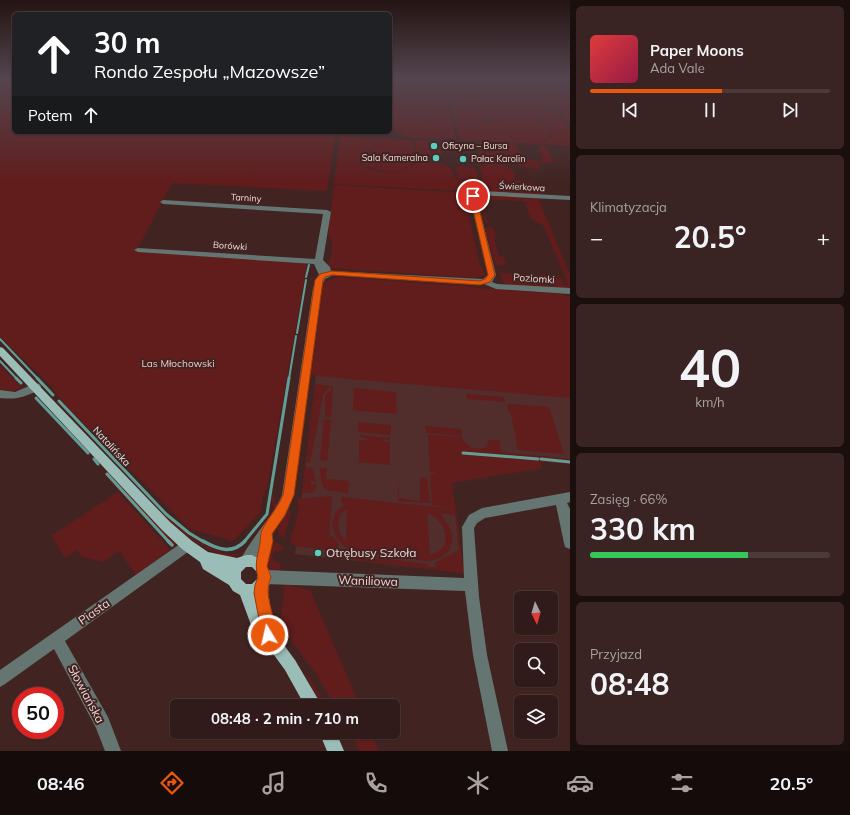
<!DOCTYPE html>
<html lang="pl">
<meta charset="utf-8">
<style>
:root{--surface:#311b1a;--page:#392423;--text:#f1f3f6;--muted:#a8a1a2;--line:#4c3939;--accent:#ea580c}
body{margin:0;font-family:Mulish,sans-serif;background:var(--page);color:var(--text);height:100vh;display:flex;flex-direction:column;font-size:15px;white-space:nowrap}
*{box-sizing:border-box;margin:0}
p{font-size:13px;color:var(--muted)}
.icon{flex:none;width:22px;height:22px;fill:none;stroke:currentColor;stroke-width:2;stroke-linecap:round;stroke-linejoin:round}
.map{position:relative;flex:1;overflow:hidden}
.panel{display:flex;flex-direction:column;gap:6px;padding:6px;background:#1b0f0e;width:280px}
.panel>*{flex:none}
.banner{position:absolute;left:12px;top:12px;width:380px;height:122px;border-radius:6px;box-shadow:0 1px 3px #0004,0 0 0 1px var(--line);background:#202124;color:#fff;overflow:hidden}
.needle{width:26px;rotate:175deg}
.tools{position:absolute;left:514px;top:591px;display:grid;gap:8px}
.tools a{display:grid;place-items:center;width:44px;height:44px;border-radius:6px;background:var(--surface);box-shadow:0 1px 3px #0004,0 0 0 1px var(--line);font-size:20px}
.speed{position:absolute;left:12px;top:687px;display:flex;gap:8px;font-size:20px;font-weight:700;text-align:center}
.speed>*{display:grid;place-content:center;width:52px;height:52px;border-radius:50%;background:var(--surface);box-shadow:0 1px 3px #0004,0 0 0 1px var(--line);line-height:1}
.speed .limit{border:6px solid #d22;background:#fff;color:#111}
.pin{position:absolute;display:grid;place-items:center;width:34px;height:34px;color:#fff;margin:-17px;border:2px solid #fff;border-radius:50%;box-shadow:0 1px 4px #0007}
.me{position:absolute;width:44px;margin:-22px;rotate:351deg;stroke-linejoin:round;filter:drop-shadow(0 0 3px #0008)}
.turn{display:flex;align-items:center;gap:14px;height:84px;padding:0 16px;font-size:18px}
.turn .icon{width:52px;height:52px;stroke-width:2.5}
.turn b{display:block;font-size:28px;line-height:34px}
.then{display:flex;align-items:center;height:38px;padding:0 16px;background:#0003;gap:8px;font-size:15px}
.big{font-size:30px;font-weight:700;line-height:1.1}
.panel .widget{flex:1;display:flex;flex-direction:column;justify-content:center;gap:6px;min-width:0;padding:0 14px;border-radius:6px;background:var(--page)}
.panel .dial{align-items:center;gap:0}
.dial b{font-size:52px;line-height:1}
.song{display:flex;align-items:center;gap:12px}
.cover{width:48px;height:48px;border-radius:6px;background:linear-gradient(135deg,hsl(0 70% 55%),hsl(340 70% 35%))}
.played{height:4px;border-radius:2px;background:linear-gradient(90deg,var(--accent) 55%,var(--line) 55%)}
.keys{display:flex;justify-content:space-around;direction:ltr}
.heat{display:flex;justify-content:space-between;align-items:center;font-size:22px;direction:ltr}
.charge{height:6px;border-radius:3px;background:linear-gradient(90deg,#34c759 66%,var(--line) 0)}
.trip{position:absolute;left:170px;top:699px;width:230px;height:40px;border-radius:6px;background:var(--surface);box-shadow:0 1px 3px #0004,0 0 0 1px var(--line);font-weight:700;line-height:40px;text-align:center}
.menu{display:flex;height:64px;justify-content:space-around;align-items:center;background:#140b0a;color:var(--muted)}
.menu .icon{width:28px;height:28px}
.menu .on{color:var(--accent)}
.menu b{font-size:18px;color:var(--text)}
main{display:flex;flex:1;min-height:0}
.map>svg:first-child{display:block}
.built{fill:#512d2b}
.green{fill:#611c1c;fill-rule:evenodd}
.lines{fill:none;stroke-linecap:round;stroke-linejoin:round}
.stream-far2{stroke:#639e95;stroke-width:2}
.stream-far1{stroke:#639e95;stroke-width:3}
.stream{stroke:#639e95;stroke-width:3.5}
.minor{fill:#657572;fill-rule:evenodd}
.major{fill:#9bbdb7;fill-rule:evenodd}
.route{fill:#ea580c;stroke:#983908}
.poi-dot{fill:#59cebe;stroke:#412422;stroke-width:1.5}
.labels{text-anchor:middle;stroke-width:4;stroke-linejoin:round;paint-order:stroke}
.far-poi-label{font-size:9px;fill:#ebd7d5;stroke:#412422;text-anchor:start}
.far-street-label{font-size:9px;fill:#ebd7d5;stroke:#412422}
.street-label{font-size:10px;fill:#ebd7d5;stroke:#412422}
.park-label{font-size:10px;fill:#f4c4c0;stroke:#412422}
.near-poi-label{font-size:12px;fill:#ebd7d5;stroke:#412422;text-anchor:start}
.near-street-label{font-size:12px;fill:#ebd7d5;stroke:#412422}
</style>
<main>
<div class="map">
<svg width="570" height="751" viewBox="0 0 570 751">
<rect width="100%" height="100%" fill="#412422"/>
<path class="built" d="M316,375L570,396V459L539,456L542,468L452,483L464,573L295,554Z"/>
<g class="green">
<path d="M0,78H14V132H336L327,191L172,183L137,250L312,264L307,265L267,489L264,493L260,513L233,541L190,529L66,406L50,385L0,337Z"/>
<path d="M390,78H570V124L556,104L499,98L457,100L505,99L553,104L570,131V146L538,144L552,138L551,129L539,117L545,112L553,110V107L524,105L552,108L537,116L540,121L519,118L493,122L488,116L487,112C481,109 474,107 467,108L486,112V116L490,121L453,115L451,107L466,108L451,106L450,103H466L450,102L449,100L390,98Z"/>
<path d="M390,99L446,100L447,103H402L447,104L448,106C440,107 432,112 424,114C417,116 411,114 405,114C418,116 428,125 441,126L423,120L417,116L448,107L453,125L444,126H453L456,138L430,139L431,137H427L429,139L410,138L390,128V111L404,114L390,111V102L402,103L390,102Z"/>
<path d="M453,116L469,117L489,122L476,125L473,127L456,125Z"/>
<path d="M518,118C530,119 541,120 549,129L550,137L536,144H529L528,141V144L523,143L509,135L476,128L479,125Z"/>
<path d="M456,126C470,126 511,133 520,143L485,141V140H482L484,141L459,139Z"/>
<path d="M340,136L378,139V145L371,148L359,160L361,166C392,177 395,176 423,159L450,166L454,177L466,183V185H462L463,189H466H463V191L334,184Z"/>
<path d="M378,138L412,140L414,149L421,159L401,171L388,173L362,165L361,160L373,148L380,145Z"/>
<path d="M414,140L436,141H428L429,150L436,151L441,149L442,155L422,154L416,150Z"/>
<path d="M481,143L516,144L520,153L517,156L485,159L480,155L478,151L493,152L489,144Z"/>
<path d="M539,146H550L546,147L552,158L558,159H549L559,161C551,161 547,164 540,164L542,158H548L542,157Z"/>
<path d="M515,157V159L537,160L541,170L517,166L519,164L513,158L509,159L515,160L517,164L507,163L503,161V158Z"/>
<path d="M485,161C494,162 512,165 516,174H512L514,175L515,179L496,187L473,188V184L483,179L480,168Z"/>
<path d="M459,166L475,168L479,177L471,181L459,178L455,169Z"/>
<path d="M519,180L540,185L542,187L537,188L539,192L544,194L539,195L476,192L475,190L498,187L510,181Z"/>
<path d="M334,185L466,193L464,196L480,265L484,271V275L475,278L331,268L328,265C332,257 334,241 328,234Z"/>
<path d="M482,195L524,197L520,201L488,199L483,204L487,220L492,221L486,223L478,197Z"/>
<path d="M525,197L538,198L570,275V290L508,286L502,281L499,270L502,273L517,274L532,282L541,275L557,276L558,278L562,279L564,285H568L544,226L531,219L525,204H528L527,202L521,201Z"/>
<path d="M485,227H493L496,238H494L499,256L504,257L506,266L495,265Z"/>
<path d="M338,277L476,287L479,288L561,294L570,297V398L316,376L311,374L314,354L316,353L315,347L323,286L325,282Z"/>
<path d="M0,365L22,387L12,392L0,389Z"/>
<path d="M315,384L330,386L329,388L323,395L310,463L306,462Z"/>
<path d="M331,386H333L331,417L325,416V395L331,390Z"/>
<path d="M354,388L396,392L397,414L353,410Z"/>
<path d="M466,394L503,397L505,402L467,399Z"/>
<path d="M507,404L549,407L564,454L518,450L511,413H509Z"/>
<path d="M324,419L331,420L327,461L320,460Z"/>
<path d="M359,422L391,425V435L358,432Z"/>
<path d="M425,426L461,429L462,436L426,433Z"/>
<path d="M360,435L390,438V440L382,439V441L390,442V465L359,462V440H367V438L360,437Z"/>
<path d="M428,435L462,437C466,448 477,451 486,447L489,440H499L501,452L570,459V464L541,462L542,468L452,483L464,573L328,557V550L296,546L290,543C292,529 302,513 297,499L332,496L329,537L333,536L339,545L332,551L331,557L347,558V554L428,564V567H436L435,563L459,550L455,515L439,513C458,531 458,557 428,561L359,553L344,546L337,539L332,524L335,513L345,504L341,503V497L454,509L432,505L430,474L436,473L430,471ZM347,509L346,540H345C336,531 335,516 347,509ZM427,513C447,520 455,549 430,555Z"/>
<path d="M305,466L313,469L316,482L311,480V485H317L315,490L312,493H302Z"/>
<path d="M320,468H327L326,479L349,481L348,493L326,490L321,482Z"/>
<path d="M108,471L174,542L175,547H172L104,474Z"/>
<path d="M398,477L399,498L420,501V478L427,477L430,503L398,501Z"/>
<path d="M273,488V499L279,506C270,519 257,541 246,551C226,571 179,530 164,517L165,516C180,529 226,567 246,550C252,545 255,536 259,529C264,522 269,516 274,510L271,499Z"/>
<path d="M118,492L170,550L136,575L119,551L103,562L82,557L77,550L65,558L51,536Z"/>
<path d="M288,509L291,512L284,539L278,533L277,529Z"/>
<path d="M276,542L283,546L282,551L274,552L272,556L274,561L281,563L279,574L270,571L267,562L270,546Z"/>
<path d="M285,582L291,583V586L310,590L360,706H335L317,675L287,635L284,636L280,623Z"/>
<path d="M307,674L327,706H321L306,675Z"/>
<path d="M351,732H371L379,751H359Z"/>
</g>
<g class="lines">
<g class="stream-far2">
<path d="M306,277L309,265"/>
<path d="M297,333L306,280"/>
<path d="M0,339L38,379"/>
<path d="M0,361L17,379"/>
<path d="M289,379L296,336"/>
</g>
<g class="stream-far1">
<path d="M16,378L21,383"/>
<path d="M37,378L53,395"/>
<path d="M36,398L88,453"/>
<path d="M59,401L166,514L189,533L204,542"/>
<path d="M463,453L538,459"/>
<path d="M94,459L98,464"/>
<path d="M541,459L570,462"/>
<path d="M107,474L169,542"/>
<path d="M244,542L267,514L289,378"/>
</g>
<g class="stream">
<path d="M168,541L172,545"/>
<path d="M203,541C217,549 232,555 245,541"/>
</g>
<g class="minor">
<path d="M464,190L570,196V200L476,195L496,275L492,282L497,284L570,288V294L496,289L484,284L333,275L325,279L321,288L294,495L285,516L272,533L273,541L266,570L464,578L462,527L469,515L482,508L570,492V502L567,503L570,509V549L565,547L564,543L556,505L485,518L477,523L474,528L479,597L487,655L508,751H492L473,655L465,591L265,584L260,582L258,577L261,572L256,570L254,566L257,557L252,565L247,567L242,565L240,561C251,537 272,519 282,495L313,288L319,275L314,264L138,252L134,250L138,248L315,259L323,214L163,204L160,202L163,200L327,210L331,212L323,260L330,267L331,271L483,279L488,275L469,194L461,192Z"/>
<path d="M36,383L40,384L41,387L40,390C22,397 19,400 0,398V390L15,392Z"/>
<path d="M187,539L192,541L194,545L192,549L65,641L108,717L121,751H105L96,728L54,649L5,684L0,687V670Z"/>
</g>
<g class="major">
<path d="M0,347L3,348L170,522L192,541L208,552L237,558L246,555H252L265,562L271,575L268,592L275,633L295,660L322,706H305L285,670L263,640L254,633L240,595L233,591L229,585L203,569L200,562L182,549L162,530L0,356ZM252,567L257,572V579L252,584H246L241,579V572L246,567Z"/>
<path d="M319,732H336L344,751H327Z"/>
</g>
</g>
<linearGradient id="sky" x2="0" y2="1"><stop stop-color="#241413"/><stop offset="0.43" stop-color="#54454f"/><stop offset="1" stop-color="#54454f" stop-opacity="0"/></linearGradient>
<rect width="570" height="183" fill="url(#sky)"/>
<path class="route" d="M473,194L476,196L495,275L490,282L480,285L332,275L325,277L323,280L294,495L285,515L272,534L273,541L267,566L271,577C261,601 281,619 273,640L268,641L263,640L254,593L255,585L258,577C254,564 258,556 260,543C261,539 260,534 262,530C268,518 277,509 283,495L315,280L320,274L332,271L480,281L485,279L488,275L470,196Z"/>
<g class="poi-dot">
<circle cx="434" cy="146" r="4"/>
<circle cx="436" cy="158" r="4"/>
<circle cx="463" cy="159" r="4"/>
<circle cx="318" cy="553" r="4"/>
</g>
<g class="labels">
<g class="far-poi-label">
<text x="442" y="149">Oficyna – Bursa</text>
<text x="428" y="161" text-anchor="end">Sala Kameralna</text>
<text x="471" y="162">Pałac Karolin</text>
</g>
<g class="far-street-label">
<text transform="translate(522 187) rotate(3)" y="3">Świerkowa</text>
<text transform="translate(246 198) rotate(4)" y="3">Tarniny</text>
<text transform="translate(230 246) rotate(4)" y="3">Borówki</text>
</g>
<g class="street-label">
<text transform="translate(534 278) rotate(4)" y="4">Poziomki</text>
<text transform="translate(112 446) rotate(47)" y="4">Natalińska</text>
</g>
<g class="park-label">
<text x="178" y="367">Las Młochowski</text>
</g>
<g class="near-poi-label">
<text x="326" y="557">Otrębusy Szkoła</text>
</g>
<g class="near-street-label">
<text transform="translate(368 581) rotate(2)" y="4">Waniliowa</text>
<text transform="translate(94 612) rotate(-35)" y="4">Piasta</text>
<text transform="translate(86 694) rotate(62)" y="4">Słowiańska</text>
</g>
</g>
</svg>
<div class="tools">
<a><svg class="needle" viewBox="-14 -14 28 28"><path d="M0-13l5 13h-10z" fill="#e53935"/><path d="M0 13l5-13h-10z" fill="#a8a1a2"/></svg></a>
<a><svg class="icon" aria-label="search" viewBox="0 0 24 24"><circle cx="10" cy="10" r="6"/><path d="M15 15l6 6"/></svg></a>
<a><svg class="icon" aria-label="layers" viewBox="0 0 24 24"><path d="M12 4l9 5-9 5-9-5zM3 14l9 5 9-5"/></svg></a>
</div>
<div class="speed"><div class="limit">50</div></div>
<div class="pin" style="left:473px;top:196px;background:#d93025"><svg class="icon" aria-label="arrive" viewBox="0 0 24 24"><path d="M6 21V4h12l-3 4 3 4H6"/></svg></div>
<svg class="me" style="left:268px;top:635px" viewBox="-20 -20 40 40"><circle r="17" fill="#ea580c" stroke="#fff" stroke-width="3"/><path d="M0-11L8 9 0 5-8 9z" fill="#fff"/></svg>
<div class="trip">08:48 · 2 min · 710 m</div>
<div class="banner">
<div class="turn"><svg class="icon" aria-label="ahead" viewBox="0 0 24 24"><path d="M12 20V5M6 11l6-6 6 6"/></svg><div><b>30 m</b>Rondo Zespołu „Mazowsze”</div></div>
<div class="then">Potem<svg class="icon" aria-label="ahead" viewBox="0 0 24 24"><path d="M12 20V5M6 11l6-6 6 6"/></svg></div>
</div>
</div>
<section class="panel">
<div class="widget">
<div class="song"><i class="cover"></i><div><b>Paper Moons</b><p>Ada Vale</p></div></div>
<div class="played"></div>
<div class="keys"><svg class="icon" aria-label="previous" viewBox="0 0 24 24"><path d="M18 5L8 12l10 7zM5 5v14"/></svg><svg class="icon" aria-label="pause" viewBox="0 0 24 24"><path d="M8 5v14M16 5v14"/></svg><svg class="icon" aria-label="next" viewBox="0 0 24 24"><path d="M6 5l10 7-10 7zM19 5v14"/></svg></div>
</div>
<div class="widget"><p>Klimatyzacja</p>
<div class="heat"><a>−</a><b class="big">20.5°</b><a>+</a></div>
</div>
<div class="widget dial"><b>40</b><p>km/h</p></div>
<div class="widget"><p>Zasięg · 66%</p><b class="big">330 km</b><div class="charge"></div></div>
<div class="widget"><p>Przyjazd</p><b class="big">08:48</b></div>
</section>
</main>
<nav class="menu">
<b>08:46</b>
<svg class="icon on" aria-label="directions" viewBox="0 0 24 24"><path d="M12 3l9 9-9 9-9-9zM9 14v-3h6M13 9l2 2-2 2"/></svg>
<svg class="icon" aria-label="music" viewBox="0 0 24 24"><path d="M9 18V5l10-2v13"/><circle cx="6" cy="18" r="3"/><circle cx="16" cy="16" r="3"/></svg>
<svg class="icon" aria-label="phone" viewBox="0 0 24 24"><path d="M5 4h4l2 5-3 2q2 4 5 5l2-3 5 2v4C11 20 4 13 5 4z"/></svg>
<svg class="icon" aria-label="climate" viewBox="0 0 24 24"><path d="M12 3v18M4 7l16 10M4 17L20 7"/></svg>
<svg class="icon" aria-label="car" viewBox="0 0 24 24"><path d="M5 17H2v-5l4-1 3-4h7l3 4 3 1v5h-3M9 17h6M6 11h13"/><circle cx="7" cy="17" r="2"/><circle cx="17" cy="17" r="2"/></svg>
<svg class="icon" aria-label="filters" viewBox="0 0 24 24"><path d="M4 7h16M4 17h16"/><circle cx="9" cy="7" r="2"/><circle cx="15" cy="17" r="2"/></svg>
<b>20.5°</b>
</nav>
